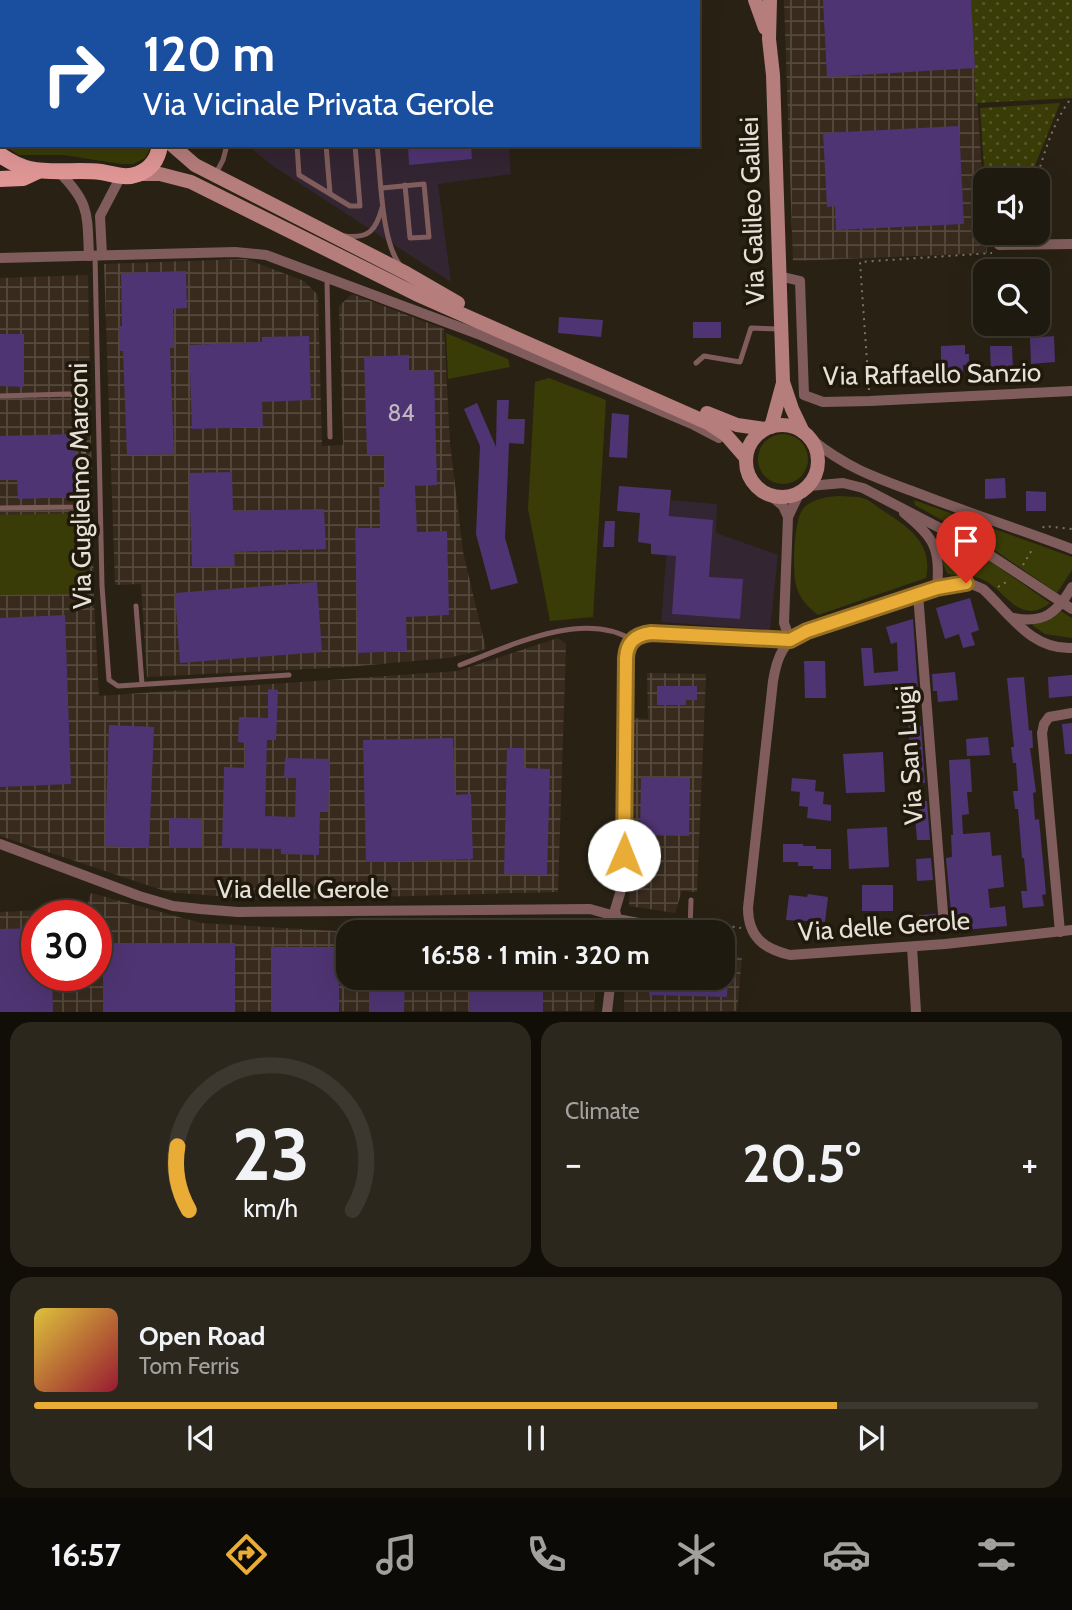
<!DOCTYPE html>
<meta charset="utf-8">
<style>
:root{--surface:#1f1a0f;--page:#2c271d;--text:#f1f3f6;--muted:#a1a19e;--line:#3c382f;--accent:#e8ac37}
body{margin:0;font-family:Cabin,sans-serif;background:var(--page);color:var(--text);height:100vh;display:flex;flex-direction:column;font-size:26px;white-space:nowrap}
*{box-sizing:border-box;margin:0}
p{font-size:23px;color:var(--muted)}
.icon{flex:none;width:38px;height:38px;fill:none;stroke:currentColor;stroke-width:2;stroke-linecap:round;stroke-linejoin:round}
.map{position:relative;height:1012px;overflow:hidden}
.sheet{display:flex;flex-direction:column;gap:10px;padding:10px;background:#110e08;flex:1}
.sheet>*{flex:none}
.hud{position:absolute;left:0px;top:0px;width:700px;height:147px;box-shadow:0 7px 28px #0002,0 0 0 2px var(--line);background:#1a4fa0;color:#fff;overflow:hidden}
.fabs{position:absolute;left:973px;top:168px;display:grid;gap:14px}
.fabs a{display:grid;place-items:center;width:77px;height:77px;border-radius:14px;background:var(--surface);box-shadow:0 7px 28px #0002,0 0 0 2px var(--line);font-size:35px}
.speed{position:absolute;left:21px;top:900px;display:flex;gap:14px;font-size:35px;font-weight:700;text-align:center}
.speed>*{display:grid;place-content:center;width:91px;height:91px;border-radius:50%;background:var(--surface);box-shadow:0 7px 28px #0002,0 0 0 2px var(--line);line-height:1}
.speed .limit{border:10px solid #d22;background:#fff;color:#111}
.pin{position:absolute;display:grid;place-items:center;width:60px;height:60px;color:#fff;margin:-72px -30px;border-radius:50% 50% 50% 0;rotate:-45deg;box-shadow:0 0 7px #0007}
.pin .icon{rotate:45deg}
.me{position:absolute;width:77px;margin:-38px;rotate:1deg;stroke-linejoin:round;filter:drop-shadow(0 0 5px #0008)}
.turn{display:flex;align-items:center;gap:24px;height:147px;padding:0 28px;font-size:32px}
.turn .icon{width:91px;height:91px;stroke-width:2.5}
.turn b{display:block;font-size:49px;line-height:60px}
.big{font-size:52px;font-weight:700;line-height:1.1}
.sheet .tile{flex:1;display:flex;flex-direction:column;justify-content:center;gap:10px;min-width:0;padding:0 24px;border-radius:21px;background:var(--page)}
.sheet .dial{align-items:center;gap:0}
.dial svg{height:182px;overflow:visible;fill:none;stroke:var(--line);stroke-width:7;stroke-linecap:round;text-anchor:middle}
.dial text{fill:var(--text);stroke:none}
.song{display:flex;align-items:center;gap:21px}
.cover{width:84px;height:84px;border-radius:10px;background:linear-gradient(135deg,hsl(50 70% 55%),hsl(350 70% 35%))}
.played{height:7px;border-radius:4px;background:linear-gradient(90deg,var(--accent) 80%,var(--line) 80%)}
.keys{display:flex;justify-content:space-around;direction:ltr}
.heat{display:flex;justify-content:space-between;align-items:center;font-size:38px;direction:ltr}
.sheet .tiles{flex:1;display:grid;gap:10px;grid-template-columns:1fr 1fr}
.tile:last-child{grid-column:span 2}
.trip{position:absolute;left:336px;top:920px;width:399px;height:70px;border-radius:21px;background:var(--surface);box-shadow:0 7px 28px #0002,0 0 0 2px var(--line);font-weight:700;line-height:70px;text-align:center}
.tab-bar{display:flex;height:112px;justify-content:space-around;align-items:center;background:#0c0a06;color:var(--muted)}
.tab-bar .icon{width:49px;height:49px}
.tab-bar .selected{color:var(--accent)}
.tab-bar b{font-size:32px;color:var(--text)}
.map>svg:first-child{display:block}
.commercial{fill:#332531}
.industrial{fill:url(#industrial-grid);fill-rule:evenodd}
.grass{fill:#393c06}
.park{fill:url(#park-dots)}
.building{fill:#4f3473}
.lines{fill:none;stroke-linecap:round;stroke-linejoin:round}
.street-tunnel{stroke:#453f31;stroke-width:10;stroke-dasharray:10 5;stroke-linecap:butt}
.path{stroke:#7a7468;stroke-width:2;stroke-dasharray:2 5;stroke-linecap:butt}
.lane{stroke:#805d5c;stroke-width:5}
.street{stroke:#805d5c;stroke-width:10}
.secondary{stroke:#b57d7c;stroke-width:14}
.primary{stroke:#df9695;stroke-width:16}
.highway{stroke:#f9b2b1;stroke-width:18}
.route-casing{stroke:#977024;stroke-width:18}
.route{stroke:#e8ac37;stroke-width:12}
.labels{text-anchor:middle;stroke-width:7;stroke-linejoin:round;paint-order:stroke}
.number-label{font-size:23px;fill:#c0b6bf}
.street-label{font-size:26px;fill:#e6e1d8;stroke:#1f180b}
</style>
<div class="map">
<svg width="1072" height="1012" viewBox="0 0 1072 1012">
<defs>
<pattern id="industrial-grid" width="8" height="8" patternUnits="userSpaceOnUse" patternTransform="scale(1.75)"><rect width="8" height="8" fill="#382b1e"/><path d="M0 4h8M4 0v8" fill="none" stroke="#55493e"/></pattern>
<pattern id="park-dots" width="8" height="8" patternUnits="userSpaceOnUse" patternTransform="scale(1.75)"><rect width="8" height="8" fill="#393c06"/><path d="M2 2h.1M6 6h.1" fill="none" stroke="#56582a" stroke-width="1.8" stroke-linecap="round"/></pattern>
</defs>
<rect width="100%" height="100%" fill="#292214"/>
<g class="commercial">
<path d="M163,0H497V2H161Z"/>
<path d="M247,145H509L511,174L438,184L451,282L270,164Z"/>
<path d="M671,500L717,504L716,533L778,555L770,630L661,622Z"/>
</g>
<g class="industrial">
<path d="M784,0H971L987,253L793,261Z"/>
<path d="M246,259L304,281L318,295L322,446L343,445L339,306L352,294L444,329L450,443L463,552L486,649L448,658L347,667L147,677L141,584L115,585L104,264Z"/>
<path d="M88,275L94,601L99,696L458,671L558,638L566,644L558,892L265,900L168,892L0,836V278Z"/>
<path d="M647,673L706,674L697,892L682,891L675,913L629,906L634,718L648,719Z"/>
<path d="M91,893L201,923L336,931L582,924L591,933H348V978H595L594,1011L0,1012V912L86,908ZM37,915H96V975H37Z"/>
<path d="M723,952L742,958L737,1011L624,1012V987L627,978H723Z"/>
</g>
<g class="grass">
<path d="M3,145H152L145,158L133,164H121L63,155H19Z"/>
<path d="M446,333L508,359L510,367L448,379Z"/>
<path d="M549,378L606,400L593,617L550,621L528,509L535,382Z"/>
<circle cx="783" cy="459" r="25"/>
<path d="M838,496L859,497L868,500C897,522 935,536 926,578L818,615C808,607 799,598 796,585C792,571 794,519 803,509C811,499 826,497 838,496Z"/>
<path d="M914,500L1072,557V570L1057,593L996,551L915,505Z"/>
<path d="M85,513L86,594L0,595V515Z"/>
<path d="M939,535L991,562L1050,603C1019,627 1006,590 982,579C971,574 959,577 948,574C940,564 944,549 937,538Z"/>
<path d="M1059,610L1072,618V638L1045,634L1032,625Z"/>
</g>
<g class="park">
<path d="M971,0H1072V98L976,103Z"/>
<path d="M1060,103L1029,180H985L980,108Z"/>
</g>
<g class="building">
<path d="M823,0H971L975,68L827,77Z"/>
<path d="M959,126L964,224L836,230L835,206L827,207L823,133Z"/>
<path d="M408,145H471L472,159L409,165Z"/>
<path d="M186,271L187,308L173,309L174,348H170L174,454L127,455L123,351H120L119,326H122L121,273Z"/>
<path d="M559,317L603,320L601,337L558,333Z"/>
<rect x="693" y="322" width="28" height="16"/>
<path d="M0,334H24V387L0,386Z"/>
<path d="M309,336L311,400L262,402L263,427L192,429L189,345L262,342V337Z"/>
<path d="M1054,336L1055,362L1031,364L1030,338Z"/>
<path d="M965,345V354H969V365H963V373H941V346Z"/>
<path d="M990,346H1012L1013,372L991,373Z"/>
<path d="M409,355V371L434,370L437,485L415,486L417,532L447,531L449,615L406,617L407,651L358,653L355,528H380L379,487H385L384,454L367,455L364,357Z"/>
<path d="M497,400H509L508,419H525L524,444L509,443L505,538L518,583L491,590L476,534L480,446L464,409L477,403L496,447Z"/>
<path d="M612,413L629,415L627,458L609,457Z"/>
<path d="M76,434L77,497L18,499L17,480H0V436Z"/>
<path d="M232,472L233,511L324,509L326,549L234,552L235,566L192,567L189,473Z"/>
<path d="M1005,478L1006,498L985,499V479Z"/>
<path d="M619,486L671,490L669,516L713,520L709,577L743,579L740,619L672,614L676,556L651,554V544L638,542L640,513L617,511Z"/>
<path d="M1026,491L1046,492V511H1026Z"/>
<path d="M605,521H615L614,547H603Z"/>
<path d="M317,582L322,652L180,663L175,593Z"/>
<path d="M970,598L979,630L971,633L975,645L963,648L959,634L945,639L936,608Z"/>
<path d="M65,615L71,784L0,787V618Z"/>
<path d="M913,619L918,691L908,692L907,683L864,686L861,648H872L874,673L898,671L897,642L891,644L886,627Z"/>
<path d="M804,661H825L826,698H805Z"/>
<path d="M955,672L958,700L938,702L937,691H933L932,674Z"/>
<path d="M1072,675V696L1049,698L1048,677Z"/>
<path d="M1024,677L1029,731L1032,730L1033,748H1030L1036,792L1033,793L1035,820L1039,819L1046,894L1042,895L1044,906L1023,908L1021,891H1027L1024,858H1022L1018,809H1015L1013,791H1018L1016,763H1013L1011,747H1014L1007,678Z"/>
<path d="M657,686H697V700H686V705H657Z"/>
<path d="M268,689L278,690L276,740H267L265,816L295,817L296,778H284L285,758L330,759L328,812H320L319,855L281,854V849L222,848L224,767L245,768V743L238,742L239,717L268,718Z"/>
<path d="M908,701H916L918,726H921L925,783H920L919,772H915L914,742H909Z"/>
<path d="M1072,723V754H1065L1062,724Z"/>
<path d="M109,725L154,727L149,848L105,846Z"/>
<path d="M988,737L990,755L967,756L966,739Z"/>
<path d="M453,738L455,795L471,794L473,859L366,862L363,740Z"/>
<path d="M507,748H524V768L550,769L547,875L504,874Z"/>
<path d="M883,752L885,792L846,793L843,754Z"/>
<path d="M970,759L972,792H967L969,814L962,815L963,834L990,832L992,856L1001,855L1004,887L988,889L990,908L1005,906L1007,926L921,934L919,915L936,914L939,919L944,920L951,912L946,858L952,857L951,835H953L949,760Z"/>
<path d="M641,777L690,778L689,836L640,835Z"/>
<path d="M792,778L816,780L815,791L824,792L823,804L831,805V821L807,818L808,807L799,806L800,792L791,791Z"/>
<path d="M927,801L930,840H917L914,802Z"/>
<path d="M169,818L202,819V848H169Z"/>
<path d="M887,827L889,867L849,869L847,829Z"/>
<path d="M783,844H803V846H816V849H831V869H813V866H798V862H783Z"/>
<path d="M931,858L933,880L917,881L916,859Z"/>
<rect x="862" y="885" width="31" height="26"/>
<path d="M808,894L828,897L825,922L786,920L789,895L807,897Z"/>
<path d="M37,928V975H52L53,1012H0V929Z"/>
<rect x="103" y="943" width="132" height="69"/>
<rect x="271" y="947" width="68" height="65"/>
<path d="M369,978H405L404,1012H369Z"/>
<rect x="469" y="978" width="74" height="34"/>
<path d="M650,978H728L727,997L649,995Z"/>
</g>
<g class="lines">
<path class="street-tunnel" d="M943,913L944,932"/>
<g class="path">
<path d="M143,2L144,0"/>
<path d="M1036,180C1045,151 1053,122 1072,97"/>
<path d="M869,390L860,262L992,253"/>
<path d="M1043,528L1044,526L1072,529"/>
<path d="M1023,565L1033,548"/>
<path d="M998,587L1008,581"/>
<path d="M698,921L741,928"/>
</g>
<g class="lane">
<path d="M245,0V2"/>
<path d="M360,0V2"/>
<path d="M178,2L200,0"/>
<path d="M297,145L299,175L350,206H360L355,145"/>
<path d="M326,145L330,193"/>
<path d="M377,145C381,177 381,241 400,265"/>
<path d="M215,175L223,160L227,145"/>
<path d="M382,188L424,184L429,237L410,238L405,185"/>
<path d="M345,236C369,239 376,230 382,208"/>
<path d="M95,255L102,586L109,680L118,686L289,675"/>
<path d="M327,279L330,437"/>
<path d="M696,363L704,356L740,362L751,328L780,329"/>
<path d="M0,396L69,394L79,397L83,407L84,497L81,505L74,507L0,508"/>
<path d="M136,606L142,684"/>
<path d="M460,665C508,647 583,609 632,640"/>
<path d="M615,916L690,930L691,900"/>
</g>
<g class="street">
<path d="M58,171C90,203 87,213 89,256"/>
<path d="M999,245L1072,244"/>
<path d="M102,255L100,216L121,176"/>
<path d="M0,258L235,252L266,255L478,334L694,425L719,438"/>
<path d="M779,276L800,281L804,395L823,402L870,401L1072,391"/>
<path d="M811,439C848,469 877,478 920,494C971,514 1022,530 1072,549"/>
<path d="M809,486L843,483L863,488L982,550L1072,609"/>
<path d="M771,496L783,506L788,517"/>
<path d="M904,513C934,538 941,548 937,588"/>
<path d="M918,594L943,913"/>
<path d="M1013,618C1044,624 1057,613 1072,587"/>
<path d="M790,640L784,623L788,517L799,494"/>
<path d="M1072,648C1031,650 1010,614 983,589L969,583L949,585L806,631C783,641 777,657 773,681L748,908C748,937 764,949 790,955L945,944L1072,930"/>
<path d="M0,844L139,896L173,906L200,909L238,912L590,909L615,916"/>
<path d="M1060,932L1042,733L1044,724L1049,717L1072,713"/>
<path d="M620,933L615,910L624,880L626,658C627,642 636,634 651,633L790,640"/>
<path d="M912,947L916,1012"/>
<path d="M607,1012L611,978"/>
</g>
<g class="secondary">
<path d="M755,0L765,28"/>
<path d="M770,0L769,39L773,75L783,382L792,409L803,432"/>
<path d="M172,145L195,165L406,273L458,303"/>
<path d="M139,174H160L191,182L416,294L708,423L726,435L746,458"/>
<path d="M707,413L737,425L765,429"/>
<circle cx="782" cy="461" r="36"/>
<path d="M771,427L783,383"/>
</g>
<g class="primary">
<path d="M0,62H2"/>
<path d="M0,86L2,85"/>
<path d="M0,155C9,161 19,167 30,169C53,174 77,169 101,172C113,174 125,179 138,174C151,169 158,159 160,145"/>
<path d="M0,179L23,178L38,171"/>
</g>
<g class="highway">
<path d="M68,0V2"/>
<path d="M118,2V0"/>
</g>
</g>
<g class="lines">
<defs>
<path id="route" d="M624,855L626,658C627,642 635,635 651,633L790,640L807,631L937,588L966,583"/>
</defs>
<use href="#route" class="route-casing"/>
<use href="#route" class="route"/>
</g>
<g class="labels">
<g class="number-label">
<text x="401" y="421">84</text>
</g>
<g class="street-label">
<text transform="translate(752 211) rotate(-92)" y="9">Via Galileo Galilei</text>
<text transform="translate(932 374) rotate(-1)" y="9">Via Raffaello Sanzio</text>
<text transform="translate(80 486) rotate(-91)" y="9">Via Guglielmo Marconi</text>
<text transform="translate(909 755) rotate(-94)" y="9">Via San Luigi</text>
<text x="303" y="898">Via delle Gerole</text>
<text transform="translate(884 926) rotate(-4)" y="9">Via delle Gerole</text>
</g>
</g>
</svg>
<div class="fabs">
<a><svg class="icon" aria-label="sound" viewBox="0 0 24 24"><path d="M4 9h4l5-4v14l-5-4H4zM17 9q2 3 0 6"/></svg></a>
<a><svg class="icon" aria-label="search" viewBox="0 0 24 24"><circle cx="10" cy="10" r="6"/><path d="M15 15l6 6"/></svg></a>
</div>
<div class="speed"><div class="limit">30</div></div>
<div class="pin" style="left:966px;top:583px;background:#d93025"><svg class="icon" aria-label="arrive" viewBox="0 0 24 24"><path d="M6 21V4h12l-3 4 3 4H6"/></svg></div>
<svg class="me" style="left:624px;top:855px" viewBox="-20 -20 40 40"><circle r="19" fill="#fff"/><path d="M0-13L10 11 0 6-10 11z" fill="#e8ac37"/></svg>
<div class="trip">16:58 · 1 min · 320 m</div>
<div class="hud">
<div class="turn"><svg class="icon" aria-label="right" viewBox="0 0 24 24"><path d="M7 20v-9h11M14 6l5 5-5 5"/></svg><div><b>120 m</b>Via Vicinale Privata Gerole</div></div>
</div>
</div>
<section class="sheet">
<div class="tiles">
<div class="tile dial"><svg viewBox="0 0 100 80">
<path d="M14 69A42 42 0 1 1 86 69"/>
<path d="M14 69A42 42 0 0 1 9 41" stroke="#e8ac37"/>
<text x="50" y="56" font-size="32" font-weight="700">23</text>
<text x="50" y="72" font-size="11">km/h</text>
</svg></div>
<div class="tile"><p>Climate</p>
<div class="heat"><a>−</a><b class="big">20.5°</b><a>+</a></div>
</div>
<div class="tile">
<div class="song"><i class="cover"></i><div><b>Open Road</b><p>Tom Ferris</p></div></div>
<div class="played"></div>
<div class="keys"><svg class="icon" aria-label="previous" viewBox="0 0 24 24"><path d="M18 5L8 12l10 7zM5 5v14"/></svg><svg class="icon" aria-label="pause" viewBox="0 0 24 24"><path d="M8 5v14M16 5v14"/></svg><svg class="icon" aria-label="next" viewBox="0 0 24 24"><path d="M6 5l10 7-10 7zM19 5v14"/></svg></div>
</div>
</div>
</section>
<nav class="tab-bar">
<b>16:57</b>
<svg class="icon selected" aria-label="directions" viewBox="0 0 24 24"><path d="M12 3l9 9-9 9-9-9zM9 14v-3h6M13 9l2 2-2 2"/></svg>
<svg class="icon" aria-label="music" viewBox="0 0 24 24"><path d="M9 18V5l10-2v13"/><circle cx="6" cy="18" r="3"/><circle cx="16" cy="16" r="3"/></svg>
<svg class="icon" aria-label="phone" viewBox="0 0 24 24"><path d="M5 4h4l2 5-3 2q2 4 5 5l2-3 5 2v4C11 20 4 13 5 4z"/></svg>
<svg class="icon" aria-label="climate" viewBox="0 0 24 24"><path d="M12 3v18M4 7l16 10M4 17L20 7"/></svg>
<svg class="icon" aria-label="car" viewBox="0 0 24 24"><path d="M5 17H2v-5l4-1 3-4h7l3 4 3 1v5h-3M9 17h6M6 11h13"/><circle cx="7" cy="17" r="2"/><circle cx="17" cy="17" r="2"/></svg>
<svg class="icon" aria-label="filters" viewBox="0 0 24 24"><path d="M4 7h16M4 17h16"/><circle cx="9" cy="7" r="2"/><circle cx="15" cy="17" r="2"/></svg>
</nav>
